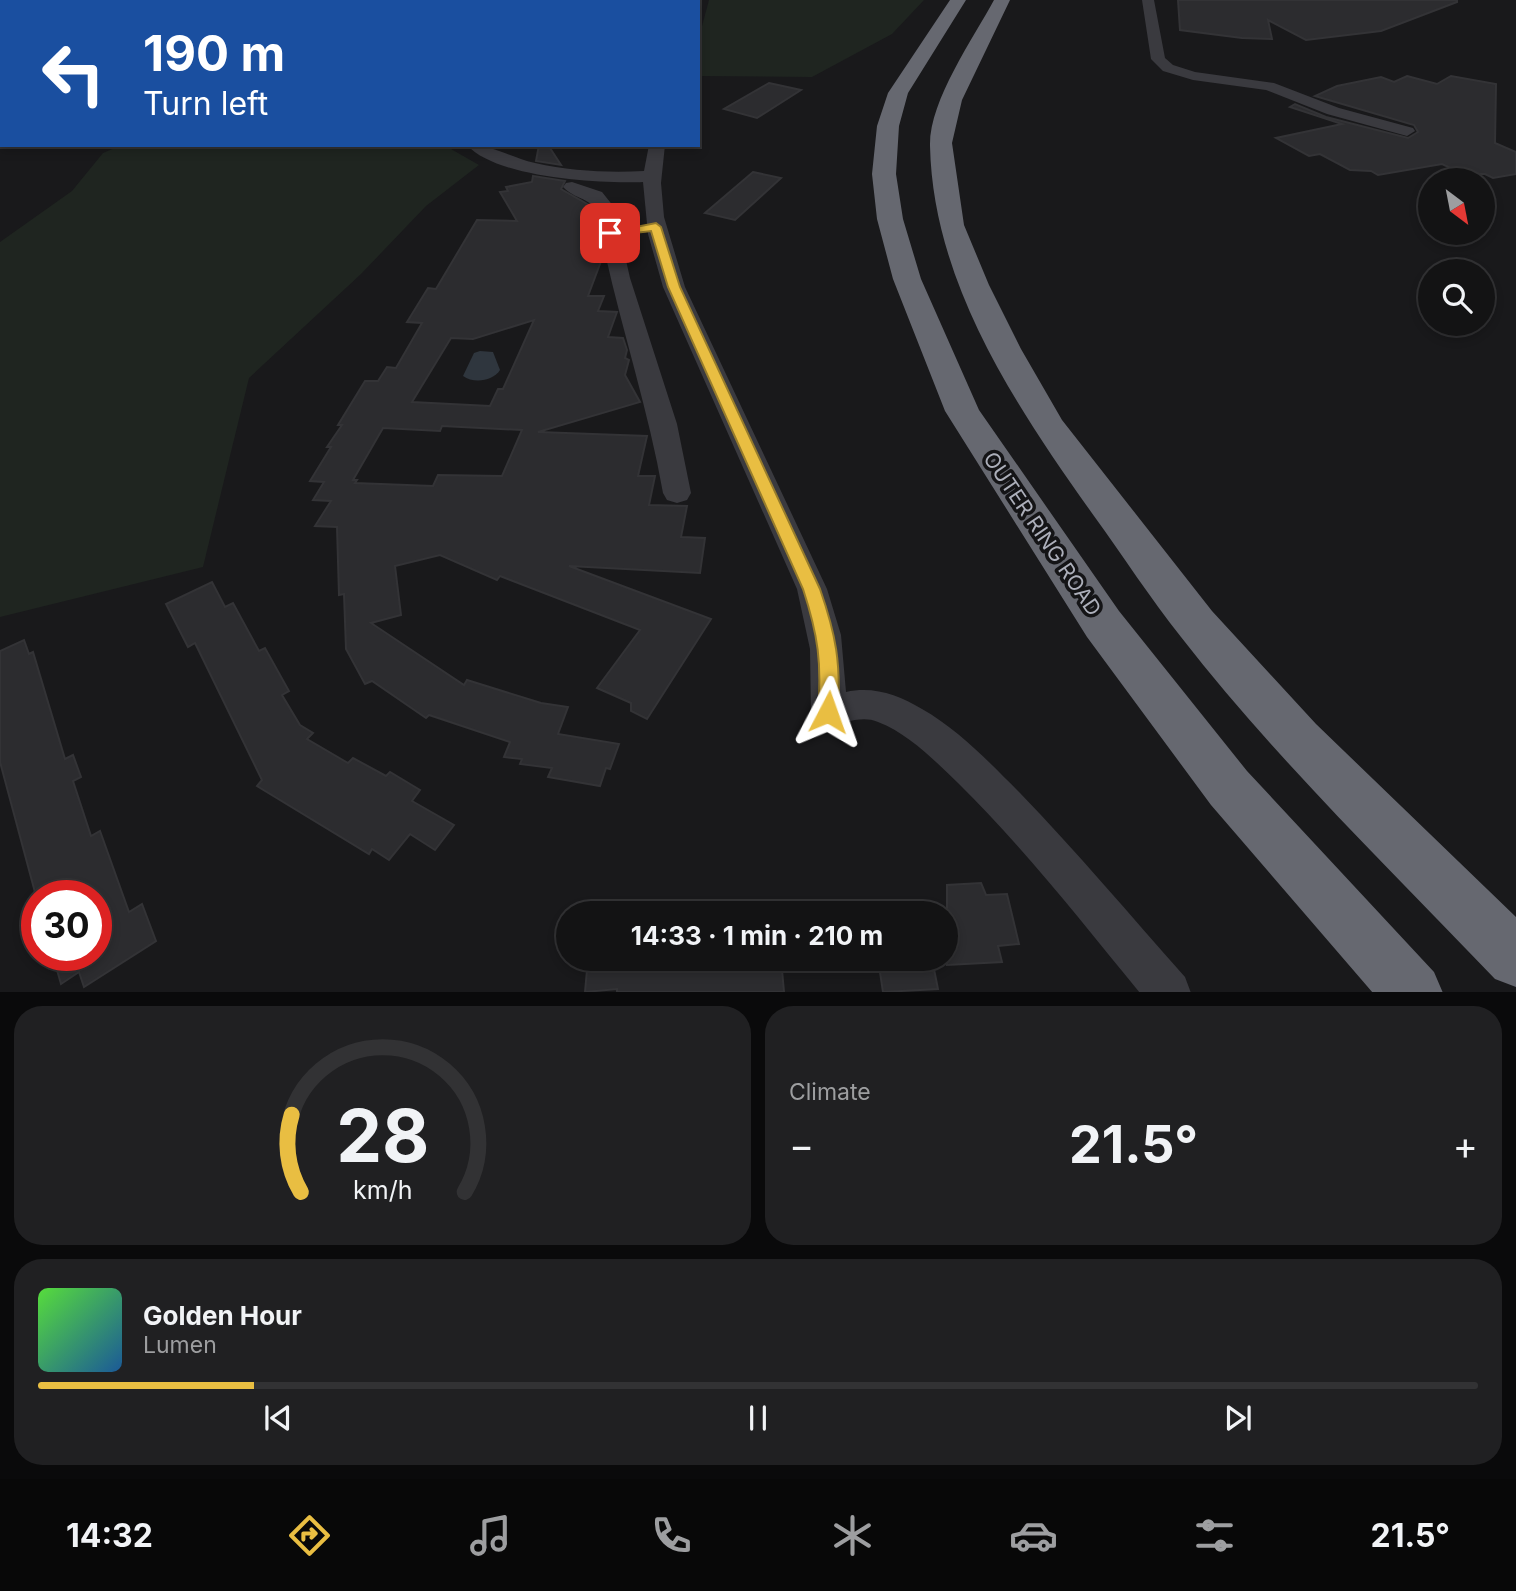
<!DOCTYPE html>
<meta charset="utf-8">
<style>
:root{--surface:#131314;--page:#202022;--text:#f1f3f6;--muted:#9d9ea0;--line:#323234;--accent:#e9be42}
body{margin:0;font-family:Inter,sans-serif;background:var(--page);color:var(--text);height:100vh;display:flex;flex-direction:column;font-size:26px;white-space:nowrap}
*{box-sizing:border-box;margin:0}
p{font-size:23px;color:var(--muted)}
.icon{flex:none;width:38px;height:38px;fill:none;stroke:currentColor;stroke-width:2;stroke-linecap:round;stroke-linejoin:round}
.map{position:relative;height:992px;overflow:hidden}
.details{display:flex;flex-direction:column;gap:14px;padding:14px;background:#0a0a0b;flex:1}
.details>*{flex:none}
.hud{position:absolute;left:0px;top:0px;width:700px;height:147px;box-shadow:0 4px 10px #0003,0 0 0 2px var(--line);background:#1a4fa0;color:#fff;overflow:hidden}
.needle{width:46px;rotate:148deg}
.buttons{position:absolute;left:1418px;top:168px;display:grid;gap:14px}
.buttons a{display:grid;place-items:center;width:77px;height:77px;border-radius:50%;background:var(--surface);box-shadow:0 4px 10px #0003,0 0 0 2px var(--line);font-size:35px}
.speed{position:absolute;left:21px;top:880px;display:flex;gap:14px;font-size:35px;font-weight:700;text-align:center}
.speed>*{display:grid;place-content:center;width:91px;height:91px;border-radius:50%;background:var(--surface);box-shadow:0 4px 10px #0003,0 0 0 2px var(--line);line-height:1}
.speed .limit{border:10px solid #d22;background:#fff;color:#111}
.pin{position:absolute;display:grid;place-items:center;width:60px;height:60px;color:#fff;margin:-30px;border-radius:14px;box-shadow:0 4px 10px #0006}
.me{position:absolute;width:77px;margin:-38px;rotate:4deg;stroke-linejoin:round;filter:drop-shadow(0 0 5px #0008)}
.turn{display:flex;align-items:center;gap:24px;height:147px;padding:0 28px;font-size:32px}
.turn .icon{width:91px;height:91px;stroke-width:2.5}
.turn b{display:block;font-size:49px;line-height:60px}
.big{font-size:52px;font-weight:700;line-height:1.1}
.details .widget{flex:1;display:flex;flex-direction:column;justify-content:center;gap:10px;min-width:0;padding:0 24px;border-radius:28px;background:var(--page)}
.details .dial{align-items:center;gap:0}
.dial svg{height:182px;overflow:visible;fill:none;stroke:var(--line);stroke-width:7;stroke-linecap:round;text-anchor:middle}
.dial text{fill:var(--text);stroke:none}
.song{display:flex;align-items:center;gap:21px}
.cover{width:84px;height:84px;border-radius:10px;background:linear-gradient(135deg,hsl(110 70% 55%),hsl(210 70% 35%))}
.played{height:7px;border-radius:4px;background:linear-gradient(90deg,var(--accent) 15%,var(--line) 15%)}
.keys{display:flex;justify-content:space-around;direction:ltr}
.heat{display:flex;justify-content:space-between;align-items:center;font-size:38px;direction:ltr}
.details .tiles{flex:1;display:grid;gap:14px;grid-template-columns:1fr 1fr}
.widget:last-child{grid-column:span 2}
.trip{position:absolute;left:556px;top:901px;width:402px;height:70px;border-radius:35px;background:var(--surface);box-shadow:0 4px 10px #0003,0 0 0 2px var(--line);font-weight:700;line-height:70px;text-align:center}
.menu{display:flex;height:112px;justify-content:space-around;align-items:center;background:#080808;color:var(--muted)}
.menu .icon{width:49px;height:49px}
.menu .active{color:var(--accent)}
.menu b{font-size:32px;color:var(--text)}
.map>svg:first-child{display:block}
.green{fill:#1f2520}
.water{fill:#2f363e}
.building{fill:#2c2c2f;stroke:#333336;stroke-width:2;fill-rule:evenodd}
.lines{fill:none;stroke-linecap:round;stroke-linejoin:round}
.minor{fill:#3a3a3f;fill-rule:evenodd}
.motorway{fill:#666870;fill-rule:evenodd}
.route{fill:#e9be42;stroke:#977c2b;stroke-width:2}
.labels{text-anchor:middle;stroke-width:7;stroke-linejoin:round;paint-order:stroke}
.street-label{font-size:21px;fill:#acafba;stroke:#141416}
</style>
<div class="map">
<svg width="1516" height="993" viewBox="0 0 1516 993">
<rect width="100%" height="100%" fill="#19191b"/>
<g class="green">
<path d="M709,0H924L892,34L812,77L698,76V41Z"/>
<path d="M122,145H444L479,165L426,206L361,274L249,378L203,567L0,617V242L72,191L103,153Z"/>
</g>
<path class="water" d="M480,351L493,352L500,370C493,381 474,384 463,376L474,353Z"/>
<g class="building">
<path d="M1178,0H1457V2L1381,31L1306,40L1268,20L1272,39L1242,38L1180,30Z"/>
<path d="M1407,76L1437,84L1451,76L1496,84L1495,143L1516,152V174L1493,178L1485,174H1464L1442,164L1378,175L1371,171L1350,170L1320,154L1309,156L1276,138L1342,124L1290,107L1295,104L1326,117L1408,138L1418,132L1414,125L1315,96L1337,86L1381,77L1394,82Z"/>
<path d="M769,83L801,90L757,118L724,109Z"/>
<path d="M539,145H548L561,165L536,161Z"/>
<path d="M753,172L781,178L735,220L705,213Z"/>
<path d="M533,176L565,181L561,189L589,205L595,214L597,228L588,229L600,244L601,248L598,249L603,256L588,296H604L598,311L617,312L608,337L623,338L627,350L625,358L629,360L625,375L640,402L538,432L647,436L638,476H655L649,505L687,506L681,537L705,538L700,573L569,566L711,619L647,719L631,711V703L597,688L640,630L500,576L497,580L440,555L395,566L401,615L371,623L464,685L467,680L541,703L568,707L558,734L619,744L610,769L606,768L600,786L548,777L552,768L520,764L522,759L504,757L510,742L429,715L426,718L372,681L365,684L346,649L344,594L339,595L337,527L315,526L331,501L313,500L324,482L310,481L331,447H327L342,425H338L365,381H378L387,367L396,368L422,323L407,322L428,288L436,289L477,220L517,221L500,192L508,191L506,187L532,182ZM534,320L503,389H498L490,406L412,402L451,338L473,339ZM442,426L522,430L502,476L438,475L433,486L355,483L357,480H353L383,428L440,431Z"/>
<path d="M212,582L225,607L233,603L259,651L265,648L289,691L282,695L300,725L313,733L307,739L348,763L353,758L386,776L390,772L420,790L412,801L454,825L435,850L410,834L389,860L372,849L369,854L257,786L262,780L195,643L188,647L166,604Z"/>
<path d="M24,640L29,654L33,652L65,759L73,755L81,777L73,781L91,836L100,831L129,912L142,904L156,941L84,987L79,972L61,984L53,956H96V896H36L0,762V651Z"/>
<path d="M981,883L986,895L1007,894L1019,944L998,946L1002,962L947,965V885Z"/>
<path d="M588,959H781L784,992H617V989L585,992Z"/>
<path d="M878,959H932L938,989L883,992Z"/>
</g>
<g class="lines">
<g class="minor">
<path d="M74,0H94L73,2Z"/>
<path d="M199,0H218L198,2Z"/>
<path d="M353,0H370L352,2Z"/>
<path d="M480,0H492L493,2H481Z"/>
<rect x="661" y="0" width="12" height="2"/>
<path d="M690,0H702L698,5V2Z"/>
<path d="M1142,0H1154L1165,58L1173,65L1195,72L1274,83L1339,108L1413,128L1415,131L1407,136L1327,114L1266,90L1193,80L1163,71L1151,59Z"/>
<rect x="0" y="8" width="2" height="8"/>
<rect x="0" y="35" width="2" height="8"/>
<path d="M0,55H2L0,64Z"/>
<path d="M467,145C493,145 510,157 535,163C571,171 608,173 644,171L649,145H665L661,183L664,217L685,287L827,589L841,635L846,692C874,686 898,695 922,709C959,730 991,764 1020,793C1077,852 1130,915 1185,977L1191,993H1140C1081,921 1024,848 958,783C934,760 909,734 878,722C857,713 836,730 816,723L811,712L810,649L797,589L663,287L648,234L643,182C601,184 496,178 467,145Z"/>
<path d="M572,182L602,192L614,207L630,278L677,424L691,493L687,500L677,503L667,500L663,493C646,396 613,305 596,208C586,198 572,197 563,187L566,183Z"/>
</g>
<g class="motorway">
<path d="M950,0H966L908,93L899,126L896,174L903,219L921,279L979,410L1119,611L1247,771L1434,972L1443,993H1373L1211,805L1087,637L945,411L893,279L877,219L872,174L877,126L888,93Z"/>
<path d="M994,0H1010L962,100L952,143L964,225L989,285L1021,349L1062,420L1212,611L1316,724L1516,917V987L1495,979C1388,867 1276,759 1181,637C1150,598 1123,556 1094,516C1017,408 933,284 930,146C929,101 973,39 994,0Z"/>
</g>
</g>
<path class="route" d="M656,223L661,227L680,287L820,589C836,635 841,663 838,712L835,718L828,720L821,718L818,712C822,663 818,635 803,589L668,287L651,231L610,236L605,233Z"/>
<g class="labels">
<g class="street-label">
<text transform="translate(1042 534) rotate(56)" y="7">OUTER RING ROAD</text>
</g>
</g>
</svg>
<div class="buttons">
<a><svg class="needle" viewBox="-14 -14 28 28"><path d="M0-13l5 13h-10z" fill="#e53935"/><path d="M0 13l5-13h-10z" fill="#9d9ea0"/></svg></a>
<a><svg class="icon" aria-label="search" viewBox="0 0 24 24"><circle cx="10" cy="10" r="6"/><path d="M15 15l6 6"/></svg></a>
</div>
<div class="speed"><div class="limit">30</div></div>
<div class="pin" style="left:610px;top:233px;background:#d93025"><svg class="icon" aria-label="arrive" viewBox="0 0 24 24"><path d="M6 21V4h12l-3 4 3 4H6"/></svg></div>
<svg class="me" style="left:828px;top:712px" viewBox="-20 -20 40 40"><path d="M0-17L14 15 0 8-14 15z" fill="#e9be42" stroke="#fff" stroke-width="4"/></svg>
<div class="trip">14:33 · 1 min · 210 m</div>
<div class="hud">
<div class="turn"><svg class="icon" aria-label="left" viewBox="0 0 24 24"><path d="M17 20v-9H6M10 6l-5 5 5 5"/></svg><div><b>190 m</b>Turn left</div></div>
</div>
</div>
<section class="details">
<div class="tiles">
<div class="widget dial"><svg viewBox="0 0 100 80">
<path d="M14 69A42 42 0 1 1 86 69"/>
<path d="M14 69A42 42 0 0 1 10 35" stroke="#e9be42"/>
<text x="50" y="56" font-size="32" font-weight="700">28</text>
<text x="50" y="72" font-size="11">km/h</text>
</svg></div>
<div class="widget"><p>Climate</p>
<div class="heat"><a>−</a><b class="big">21.5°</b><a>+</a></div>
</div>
<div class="widget">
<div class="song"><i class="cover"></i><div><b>Golden Hour</b><p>Lumen</p></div></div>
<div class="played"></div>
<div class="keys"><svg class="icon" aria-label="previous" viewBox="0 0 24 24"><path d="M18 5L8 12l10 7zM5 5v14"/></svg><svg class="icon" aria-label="pause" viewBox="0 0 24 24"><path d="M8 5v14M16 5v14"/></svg><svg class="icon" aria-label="next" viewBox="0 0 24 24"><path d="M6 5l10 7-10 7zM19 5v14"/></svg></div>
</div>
</div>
</section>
<nav class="menu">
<b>14:32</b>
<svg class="icon active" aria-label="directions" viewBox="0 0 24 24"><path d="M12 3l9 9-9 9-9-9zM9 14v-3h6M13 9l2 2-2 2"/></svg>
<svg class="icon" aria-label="music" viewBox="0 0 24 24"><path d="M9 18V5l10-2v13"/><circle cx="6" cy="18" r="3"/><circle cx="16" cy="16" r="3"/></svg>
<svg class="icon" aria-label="phone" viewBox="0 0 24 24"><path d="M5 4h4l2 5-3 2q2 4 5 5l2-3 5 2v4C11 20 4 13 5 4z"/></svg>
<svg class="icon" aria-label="climate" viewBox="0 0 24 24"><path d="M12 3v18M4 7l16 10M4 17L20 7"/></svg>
<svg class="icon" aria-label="car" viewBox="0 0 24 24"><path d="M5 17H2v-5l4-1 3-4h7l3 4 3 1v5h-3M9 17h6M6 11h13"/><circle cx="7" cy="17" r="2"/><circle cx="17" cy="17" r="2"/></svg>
<svg class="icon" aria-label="filters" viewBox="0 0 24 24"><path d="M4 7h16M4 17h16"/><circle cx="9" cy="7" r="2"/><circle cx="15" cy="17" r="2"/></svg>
<b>21.5°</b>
</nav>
